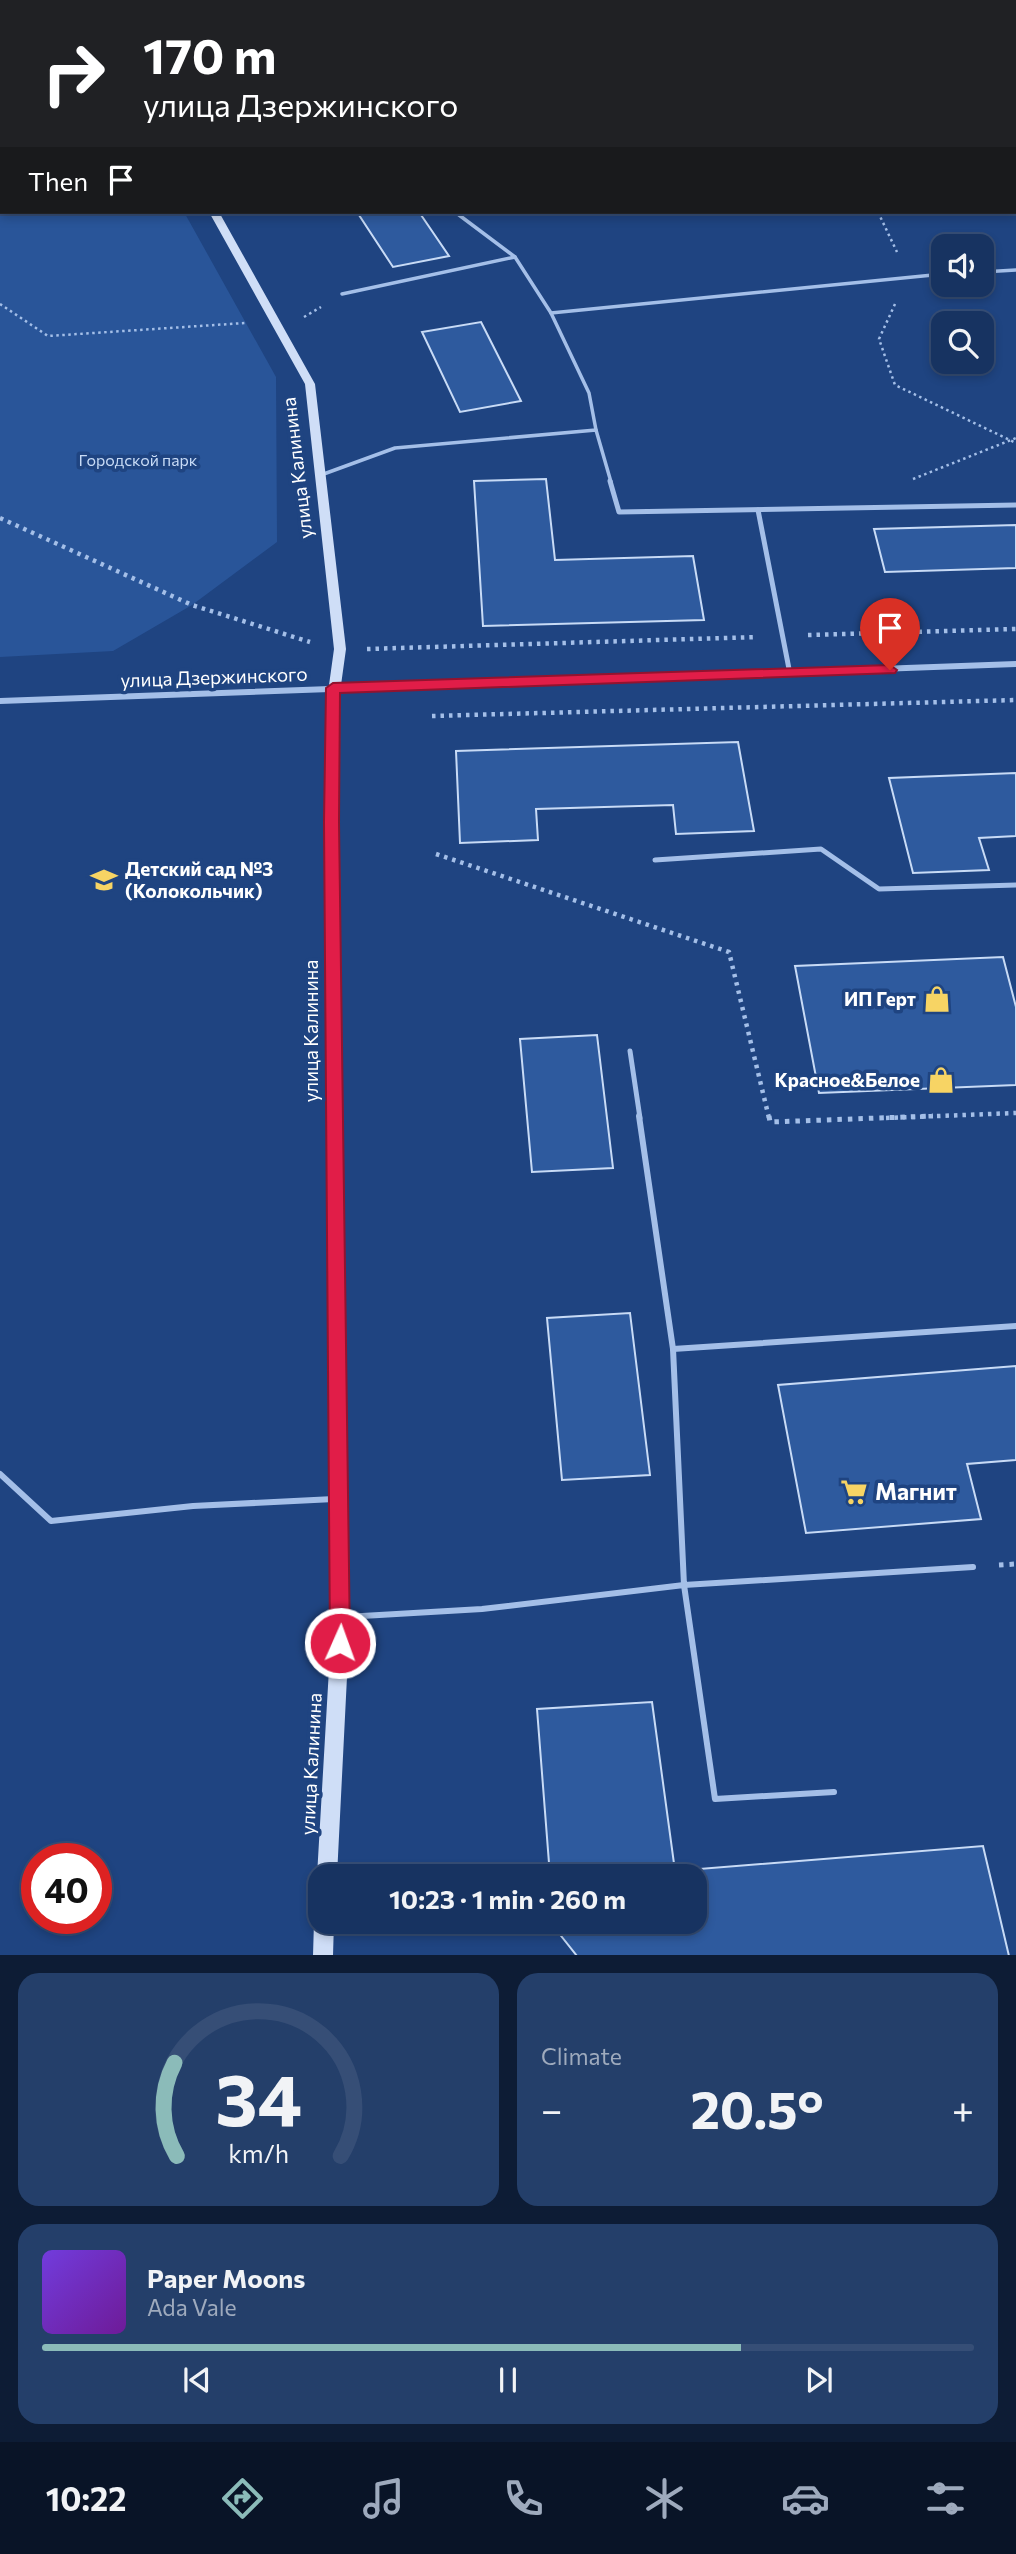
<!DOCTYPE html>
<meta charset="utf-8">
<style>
:root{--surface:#173361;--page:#243f6a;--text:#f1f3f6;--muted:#9eaabd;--line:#364e76;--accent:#8bbbb9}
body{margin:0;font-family:Commissioner,sans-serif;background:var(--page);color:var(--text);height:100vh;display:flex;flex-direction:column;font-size:26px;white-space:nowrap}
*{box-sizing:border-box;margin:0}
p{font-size:23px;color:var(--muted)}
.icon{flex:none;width:38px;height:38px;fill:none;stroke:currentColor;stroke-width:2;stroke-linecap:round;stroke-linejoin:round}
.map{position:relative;height:1955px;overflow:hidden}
.drawer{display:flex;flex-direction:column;gap:18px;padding:18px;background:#0d1c35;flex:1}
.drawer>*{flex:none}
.hud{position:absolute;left:0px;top:0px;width:1017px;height:214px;box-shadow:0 4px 10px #0003,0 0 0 2px var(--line);background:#202124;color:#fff;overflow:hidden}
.buttons{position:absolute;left:931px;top:234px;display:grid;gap:14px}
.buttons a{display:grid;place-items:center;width:63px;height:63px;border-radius:14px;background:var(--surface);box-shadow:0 4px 10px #0003,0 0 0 2px var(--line);font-size:35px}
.speed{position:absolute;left:21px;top:1843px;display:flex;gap:14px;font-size:35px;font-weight:700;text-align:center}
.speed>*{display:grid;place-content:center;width:91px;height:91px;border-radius:50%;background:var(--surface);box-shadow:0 4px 10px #0003,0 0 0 2px var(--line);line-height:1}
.speed .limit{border:10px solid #d22;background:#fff;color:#111}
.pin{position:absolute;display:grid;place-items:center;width:60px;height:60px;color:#fff;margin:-72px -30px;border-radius:50% 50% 50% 0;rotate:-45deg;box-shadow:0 0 7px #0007}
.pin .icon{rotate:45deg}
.me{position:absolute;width:77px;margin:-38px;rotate:2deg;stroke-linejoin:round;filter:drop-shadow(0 0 5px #0008)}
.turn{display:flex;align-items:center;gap:24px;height:147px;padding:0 28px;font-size:32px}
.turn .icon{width:91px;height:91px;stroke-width:2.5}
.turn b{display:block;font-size:49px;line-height:60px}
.then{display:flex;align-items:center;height:66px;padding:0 28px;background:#0003;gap:14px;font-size:26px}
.big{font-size:52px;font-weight:700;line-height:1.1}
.drawer .widget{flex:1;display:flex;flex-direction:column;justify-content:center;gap:10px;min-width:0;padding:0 24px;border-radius:21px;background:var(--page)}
.drawer .dial{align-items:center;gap:0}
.dial svg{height:182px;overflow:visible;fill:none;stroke:var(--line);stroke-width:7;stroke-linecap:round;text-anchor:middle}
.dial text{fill:var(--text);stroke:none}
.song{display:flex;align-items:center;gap:21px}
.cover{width:84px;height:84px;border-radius:10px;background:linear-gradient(135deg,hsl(260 70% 55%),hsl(280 70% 35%))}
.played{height:7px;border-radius:4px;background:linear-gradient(90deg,var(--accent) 75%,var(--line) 75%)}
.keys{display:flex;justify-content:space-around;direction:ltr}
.heat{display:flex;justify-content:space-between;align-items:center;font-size:38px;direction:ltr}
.drawer .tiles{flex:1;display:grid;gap:18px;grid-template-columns:1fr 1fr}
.widget:last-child{grid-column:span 2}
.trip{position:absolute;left:308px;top:1864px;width:399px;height:70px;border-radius:21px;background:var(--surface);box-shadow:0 4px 10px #0003,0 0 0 2px var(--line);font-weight:700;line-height:70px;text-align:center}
.menu{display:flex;height:112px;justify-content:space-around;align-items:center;background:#091427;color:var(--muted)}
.menu .icon{width:49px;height:49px}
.menu .selected{color:var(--accent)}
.menu b{font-size:32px;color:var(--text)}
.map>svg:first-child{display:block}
.green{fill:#295599}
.building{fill:#2e5a9e;stroke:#c8dbf6;stroke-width:2}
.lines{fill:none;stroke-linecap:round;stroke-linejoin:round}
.path-far2{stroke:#a4bfe8;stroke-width:2.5;stroke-dasharray:2.5 3.5;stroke-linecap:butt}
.path-far1{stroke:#a4bfe8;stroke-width:4.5;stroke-dasharray:3.5 5;stroke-linecap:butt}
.path{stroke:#a4bfe8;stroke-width:5;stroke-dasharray:4.5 6;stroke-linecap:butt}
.lane-far2{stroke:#a4bfe8;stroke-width:3.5}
.lane-far1{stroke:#a4bfe8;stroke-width:5}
.lane{stroke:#a4bfe8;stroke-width:6}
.street{stroke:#a4bfe8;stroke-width:6}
.secondary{fill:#cfdef7;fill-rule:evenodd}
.route{fill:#e11d48;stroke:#92132f;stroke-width:2}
.labels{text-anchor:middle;stroke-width:7;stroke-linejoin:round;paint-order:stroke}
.far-park-label{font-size:16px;fill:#c8dbf6;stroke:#1f4481}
.street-label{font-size:19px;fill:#fff;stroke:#1f4481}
.poi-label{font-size:19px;font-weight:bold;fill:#fff;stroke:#1f4481;text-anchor:end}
.near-poi-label{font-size:23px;font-weight:bold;fill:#fff;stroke:#1f4481;text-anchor:start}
</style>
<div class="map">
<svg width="1016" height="1956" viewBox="0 0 1016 1956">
<rect width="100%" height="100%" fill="#1f4481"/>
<path class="green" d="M0,115L2,212H184L276,377L277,542L192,605L113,651L0,657Z"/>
<g class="building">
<path d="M357,212H419L449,256L393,267Z"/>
<path d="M481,322L521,401L460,412L422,332Z"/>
<path d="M546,479L555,560L693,556L704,620L483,626L474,481Z"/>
<path d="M1016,525V568L885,572L874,529Z"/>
<path d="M738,742L754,831L676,834L673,805L536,809L538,840L460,843L456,751Z"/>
<path d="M1016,773V836L979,838L989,870L913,873L889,778Z"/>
<path d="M1003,957L1016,1007V1085L819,1093L795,966Z"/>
<path d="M597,1035L613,1168L532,1172L520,1039Z"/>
<path d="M630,1313L650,1475L562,1480L547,1318Z"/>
<path d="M1016,1366V1460L967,1464L981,1519L806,1533L778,1385Z"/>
<path d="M652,1702L675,1871L983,1846L1009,1956H577L554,1927V1922H695V1876H550L537,1709Z"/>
</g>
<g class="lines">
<g class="path-far2">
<path d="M905,0L907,2"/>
<path d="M341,2L347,0"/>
<path d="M878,212L897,252"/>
<path d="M0,304L48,336L245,323"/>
<path d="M895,304L879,339L895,385L1016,443"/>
<path d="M304,317L321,307"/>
<path d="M913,479L1016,438"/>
</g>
<g class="path-far1">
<path d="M0,518L192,605L310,642"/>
<path d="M808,635L1016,629"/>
<path d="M367,649L757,637"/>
<path d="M432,716L1016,700"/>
<path d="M436,854L729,952L769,1118"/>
<path d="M886,1118L1016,1113"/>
</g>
<g class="path">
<path d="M769,1116L770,1122L933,1116"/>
<path d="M999,1565L1016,1564"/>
</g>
<g class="lane-far2">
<path d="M642,2L764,0"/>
<path d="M455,212L515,257L551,313L589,393L596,430"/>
<path d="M982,272L1016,270"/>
<path d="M342,294L515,257"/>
<path d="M551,313L943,274"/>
<path d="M321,475L395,448L596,430L611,482"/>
</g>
<g class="lane-far1">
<path d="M610,481L619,512L1016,505"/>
<path d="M758,510L790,674"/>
<path d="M655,860L821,849L879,889L1016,885"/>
<path d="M630,1051L640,1118"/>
</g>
<g class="lane">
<path d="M639,1116L673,1349L684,1585L973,1567"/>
<path d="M673,1349L1016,1326"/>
<path d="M0,1474L51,1521L193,1506L334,1499"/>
<path d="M345,1617L482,1609L684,1585L715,1799L834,1792"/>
</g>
<path class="street" d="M0,701L1016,664"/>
<g class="secondary">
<path d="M71,0H79L80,2H72Z"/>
<path d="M209,212H219L315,384L346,649L337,714L345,1499L350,1617L337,1876H320V1883L317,1876L332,1617L329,1499L325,714L334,649L305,384Z"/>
<path d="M320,1914V1922H334L333,1956H313L314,1922Z"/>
</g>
</g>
<path class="route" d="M890,665L897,670L895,673L340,693L339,822L350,1643L347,1650L340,1653L333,1650L330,1643L324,822L326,688L333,683Z"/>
<defs>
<symbol id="school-bare" viewBox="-9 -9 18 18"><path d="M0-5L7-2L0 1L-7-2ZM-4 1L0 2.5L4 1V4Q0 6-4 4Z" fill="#f7d464" stroke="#1f4481" stroke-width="2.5" paint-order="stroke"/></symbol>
<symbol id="shop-bare" viewBox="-9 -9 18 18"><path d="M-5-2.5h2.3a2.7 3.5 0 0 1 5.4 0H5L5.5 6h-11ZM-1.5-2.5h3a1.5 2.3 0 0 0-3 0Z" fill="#f7d464" stroke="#1f4481" stroke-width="2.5" paint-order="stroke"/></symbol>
<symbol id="supermarket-bare" viewBox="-9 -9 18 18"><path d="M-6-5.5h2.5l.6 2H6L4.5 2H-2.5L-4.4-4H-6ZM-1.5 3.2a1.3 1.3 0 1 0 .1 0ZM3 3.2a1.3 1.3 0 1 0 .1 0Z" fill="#f7d464" stroke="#1f4481" stroke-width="2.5" paint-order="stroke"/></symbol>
</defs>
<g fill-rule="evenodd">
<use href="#school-bare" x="85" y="861" width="38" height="38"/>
<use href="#shop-bare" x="918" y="980" width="38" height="38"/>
<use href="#shop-bare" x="922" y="1061" width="38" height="38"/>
<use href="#supermarket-bare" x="835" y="1473" width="38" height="38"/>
</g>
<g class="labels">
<g class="far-park-label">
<text x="138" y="466">Городской парк</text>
</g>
<g class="street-label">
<text transform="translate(297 468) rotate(-97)" y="7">улица Калинина</text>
<text transform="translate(214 677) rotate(-2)" y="7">улица Дзержинского</text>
<text transform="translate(311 1031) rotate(-90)" y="7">улица Калинина</text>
<text transform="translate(311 1764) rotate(-87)" y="7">улица Калинина</text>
</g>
<g class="poi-label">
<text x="125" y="876" text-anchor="start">Детский сад №3<tspan x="125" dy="22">(Колокольчик)</tspan></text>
<text x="916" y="1006">ИП Герт</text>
<text x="920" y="1087">Красное&amp;Белое</text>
</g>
<g class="near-poi-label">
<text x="875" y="1500">Магнит</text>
</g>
</g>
</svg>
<div class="buttons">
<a><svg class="icon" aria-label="sound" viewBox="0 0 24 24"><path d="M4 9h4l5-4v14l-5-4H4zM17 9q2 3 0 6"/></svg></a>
<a><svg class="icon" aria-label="search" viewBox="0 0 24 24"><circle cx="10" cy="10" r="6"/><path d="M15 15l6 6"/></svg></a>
</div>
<div class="speed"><div class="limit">40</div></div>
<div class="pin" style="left:890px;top:670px;background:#d93025"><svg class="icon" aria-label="arrive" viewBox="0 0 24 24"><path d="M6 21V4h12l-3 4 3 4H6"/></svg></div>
<svg class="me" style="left:340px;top:1643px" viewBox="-20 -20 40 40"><circle r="17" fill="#e11d48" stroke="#fff" stroke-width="3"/><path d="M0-11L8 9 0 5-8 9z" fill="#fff"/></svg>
<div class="trip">10:23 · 1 min · 260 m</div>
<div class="hud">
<div class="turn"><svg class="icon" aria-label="right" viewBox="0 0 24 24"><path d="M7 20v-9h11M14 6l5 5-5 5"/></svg><div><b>170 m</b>улица Дзержинского</div></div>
<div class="then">Then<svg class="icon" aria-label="arrive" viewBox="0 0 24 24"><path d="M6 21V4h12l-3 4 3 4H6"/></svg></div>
</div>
</div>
<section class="drawer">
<div class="tiles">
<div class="widget dial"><svg viewBox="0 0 100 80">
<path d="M14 69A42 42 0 1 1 86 69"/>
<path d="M14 69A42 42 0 0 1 13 28" stroke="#8bbbb9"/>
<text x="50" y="56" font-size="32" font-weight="700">34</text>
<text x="50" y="72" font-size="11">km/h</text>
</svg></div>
<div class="widget"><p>Climate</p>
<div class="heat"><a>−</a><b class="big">20.5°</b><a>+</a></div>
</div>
<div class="widget">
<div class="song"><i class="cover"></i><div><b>Paper Moons</b><p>Ada Vale</p></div></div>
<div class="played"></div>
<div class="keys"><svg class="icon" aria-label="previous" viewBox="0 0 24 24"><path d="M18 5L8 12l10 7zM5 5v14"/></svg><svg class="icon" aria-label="pause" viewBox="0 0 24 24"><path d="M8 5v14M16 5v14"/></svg><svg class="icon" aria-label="next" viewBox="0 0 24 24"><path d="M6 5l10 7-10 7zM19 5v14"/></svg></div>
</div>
</div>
</section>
<nav class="menu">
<b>10:22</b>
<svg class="icon selected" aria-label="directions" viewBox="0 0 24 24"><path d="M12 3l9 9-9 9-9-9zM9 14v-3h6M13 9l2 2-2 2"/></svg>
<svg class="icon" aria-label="music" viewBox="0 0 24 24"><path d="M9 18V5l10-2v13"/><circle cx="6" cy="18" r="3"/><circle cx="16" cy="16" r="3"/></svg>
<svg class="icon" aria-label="phone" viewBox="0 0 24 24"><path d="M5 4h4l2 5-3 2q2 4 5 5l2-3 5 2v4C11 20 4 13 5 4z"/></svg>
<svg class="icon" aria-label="climate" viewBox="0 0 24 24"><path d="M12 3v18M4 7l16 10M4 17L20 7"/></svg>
<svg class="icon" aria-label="car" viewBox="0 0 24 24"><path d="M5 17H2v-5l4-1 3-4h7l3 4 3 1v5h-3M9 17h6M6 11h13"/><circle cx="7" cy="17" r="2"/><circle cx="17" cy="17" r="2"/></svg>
<svg class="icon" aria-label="filters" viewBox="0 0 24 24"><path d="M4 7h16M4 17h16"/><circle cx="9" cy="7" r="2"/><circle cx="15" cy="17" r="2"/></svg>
</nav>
